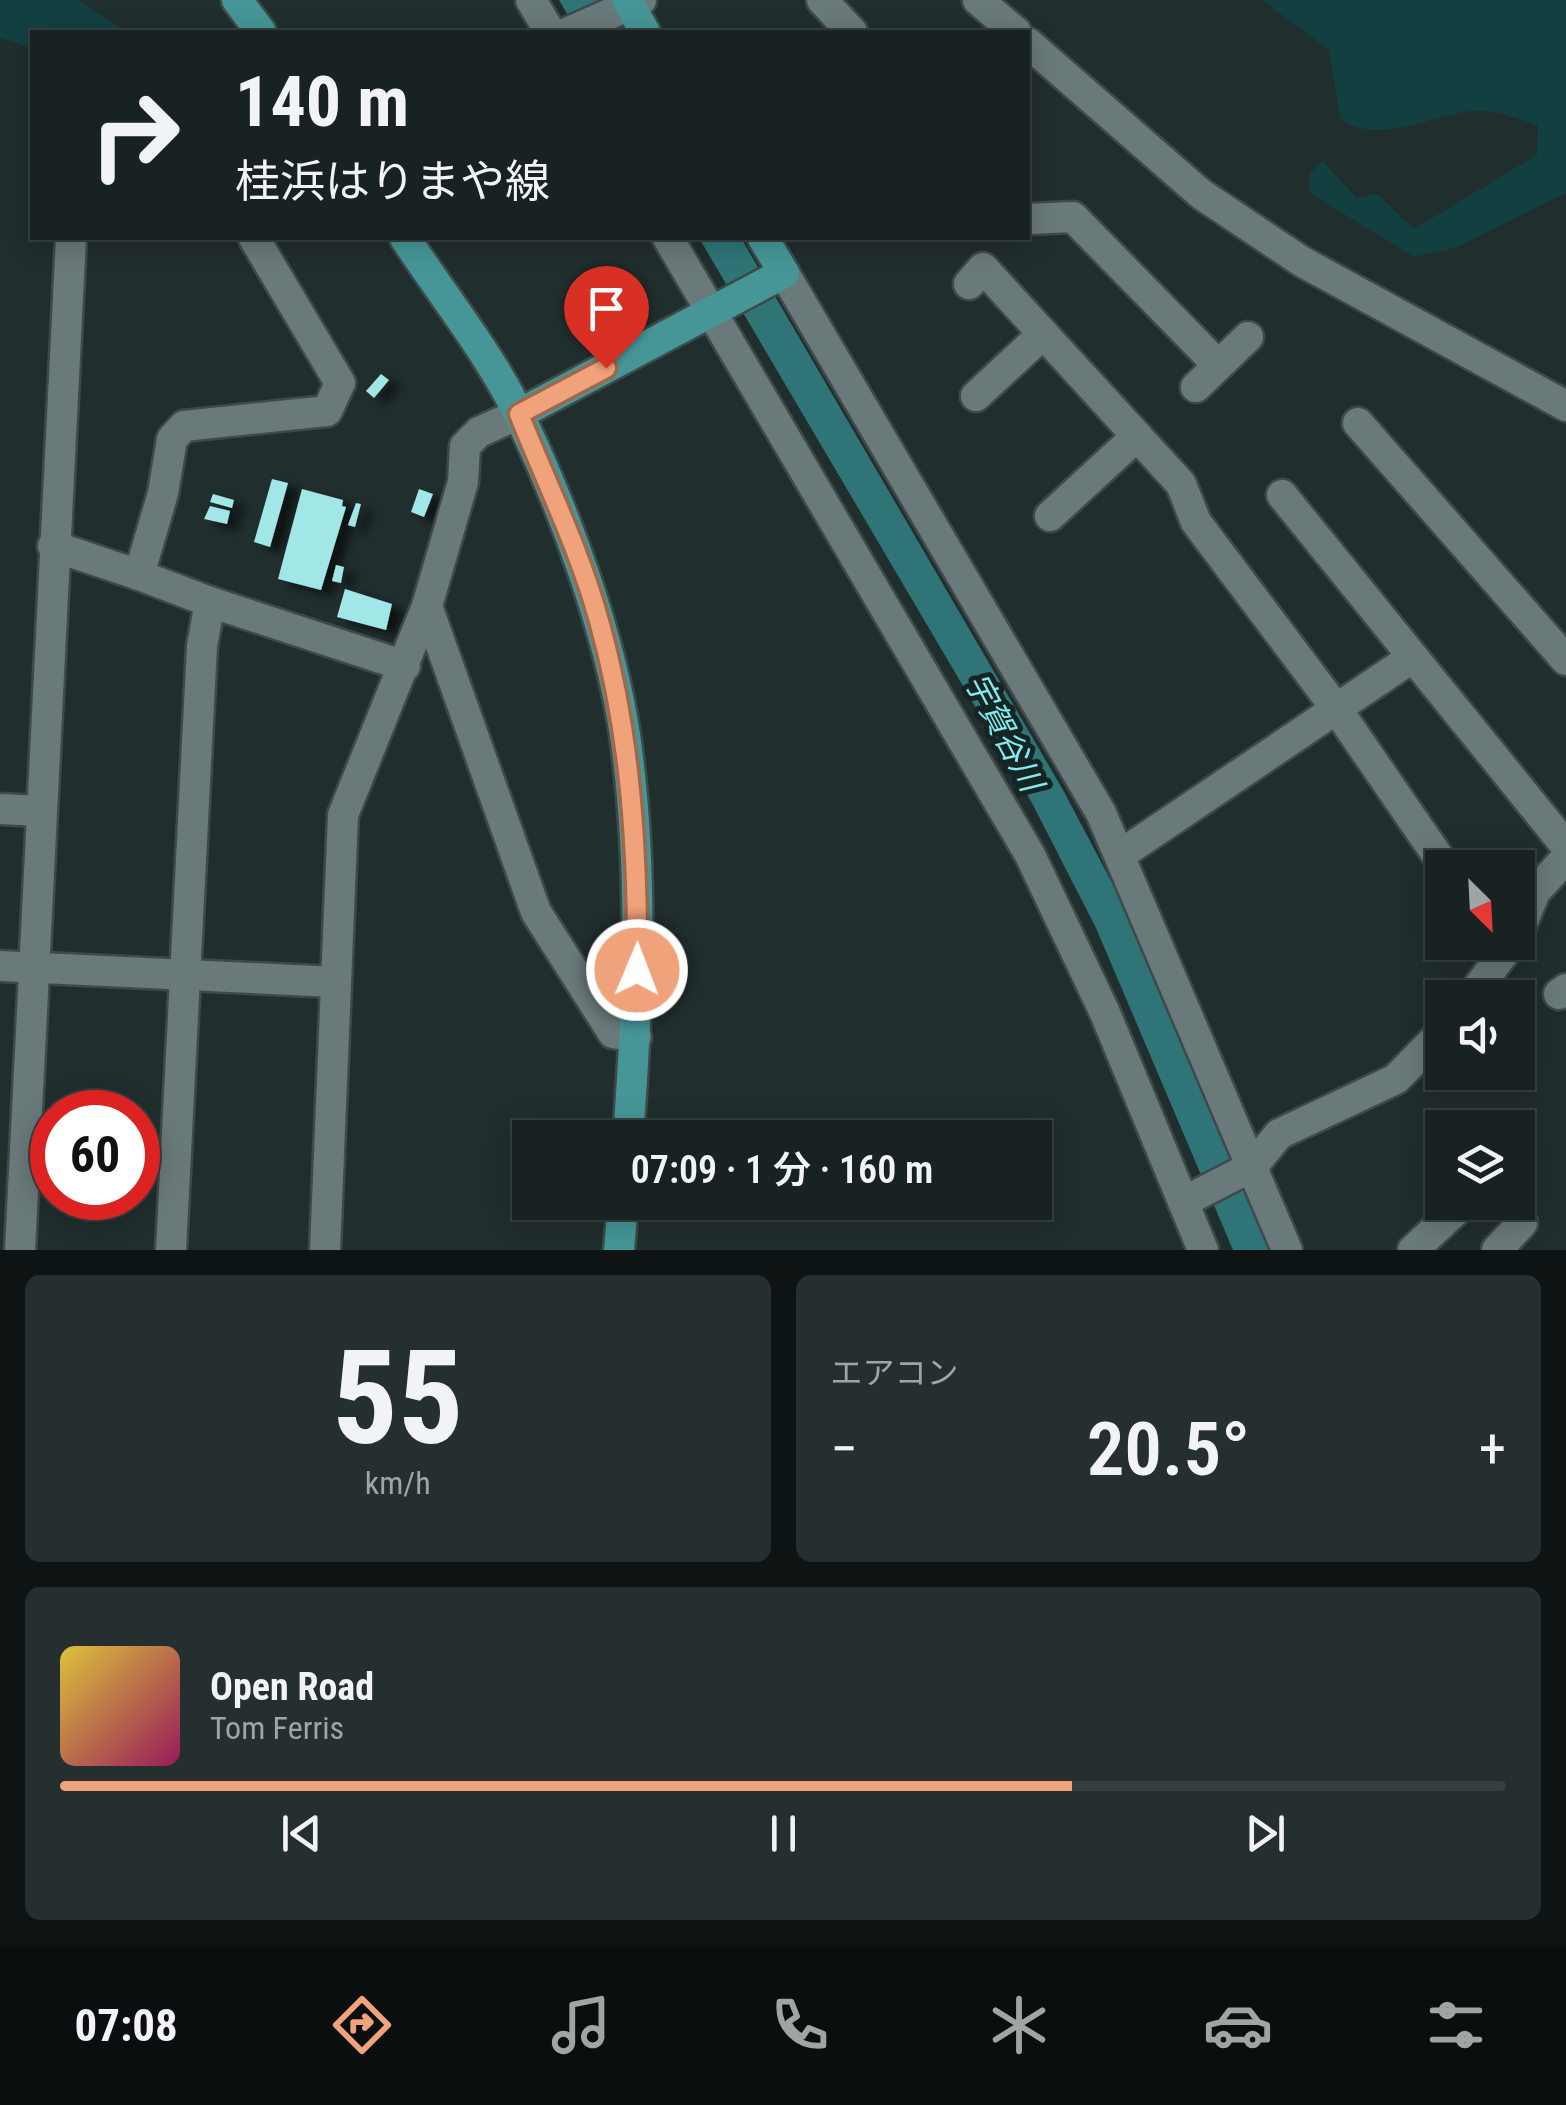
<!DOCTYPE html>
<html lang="ja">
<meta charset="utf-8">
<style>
:root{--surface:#192222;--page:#262f2f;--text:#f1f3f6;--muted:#9fa4a5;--line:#373f40;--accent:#f0a27a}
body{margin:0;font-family:"Roboto Condensed","Noto Sans JP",sans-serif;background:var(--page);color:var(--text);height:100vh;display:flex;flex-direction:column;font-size:38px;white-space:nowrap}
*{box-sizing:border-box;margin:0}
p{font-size:32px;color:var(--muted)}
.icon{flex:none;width:55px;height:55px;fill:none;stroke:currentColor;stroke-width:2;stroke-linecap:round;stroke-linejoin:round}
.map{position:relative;height:1250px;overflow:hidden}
.drawer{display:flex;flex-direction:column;gap:25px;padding:25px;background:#0e1313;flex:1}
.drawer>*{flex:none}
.hud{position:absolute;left:30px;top:30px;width:1000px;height:210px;border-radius:0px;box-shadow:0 5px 25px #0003,0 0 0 2px var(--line);background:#192222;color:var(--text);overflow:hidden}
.needle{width:65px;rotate:156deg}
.controls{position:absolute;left:1425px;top:850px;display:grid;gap:20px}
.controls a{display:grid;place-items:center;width:110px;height:110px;border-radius:0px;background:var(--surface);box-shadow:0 5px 25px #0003,0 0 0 2px var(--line);font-size:50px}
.speed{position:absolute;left:30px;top:1090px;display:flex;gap:20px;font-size:50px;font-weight:700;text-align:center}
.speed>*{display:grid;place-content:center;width:130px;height:130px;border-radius:50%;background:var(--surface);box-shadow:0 5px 25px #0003,0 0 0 2px var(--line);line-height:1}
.speed .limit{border:15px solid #d22;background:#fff;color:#111}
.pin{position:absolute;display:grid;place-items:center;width:85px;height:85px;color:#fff;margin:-102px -42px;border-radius:50% 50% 50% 0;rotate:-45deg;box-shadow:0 0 10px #0007}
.pin .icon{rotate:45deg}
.me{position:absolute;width:110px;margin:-55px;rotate:1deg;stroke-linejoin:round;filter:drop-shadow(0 0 8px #0008)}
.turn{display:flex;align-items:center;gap:35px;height:210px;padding:0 40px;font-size:45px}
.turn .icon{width:130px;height:130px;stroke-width:2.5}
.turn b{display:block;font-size:70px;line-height:85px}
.big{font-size:75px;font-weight:600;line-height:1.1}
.drawer .widget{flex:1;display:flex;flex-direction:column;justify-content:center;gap:15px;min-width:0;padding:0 35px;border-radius:15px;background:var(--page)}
.drawer .dial{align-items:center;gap:0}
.dial b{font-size:130px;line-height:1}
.song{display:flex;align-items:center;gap:30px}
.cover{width:120px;height:120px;border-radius:15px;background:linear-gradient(135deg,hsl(50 70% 55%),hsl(330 70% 35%))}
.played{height:10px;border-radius:5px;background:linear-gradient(90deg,var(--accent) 70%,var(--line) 70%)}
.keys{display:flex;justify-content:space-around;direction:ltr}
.heat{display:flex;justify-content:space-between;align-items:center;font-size:55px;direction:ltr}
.drawer .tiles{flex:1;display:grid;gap:25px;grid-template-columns:1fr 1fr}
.widget:last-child{grid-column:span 2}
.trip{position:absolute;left:512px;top:1120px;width:540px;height:100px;border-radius:0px;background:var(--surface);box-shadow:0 5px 25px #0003,0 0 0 2px var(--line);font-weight:600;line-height:100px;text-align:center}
.tab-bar{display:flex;height:160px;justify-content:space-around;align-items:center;background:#0a0e0e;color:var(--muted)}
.tab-bar .icon{width:70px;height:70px}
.tab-bar .selected{color:var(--accent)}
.tab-bar b{font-size:45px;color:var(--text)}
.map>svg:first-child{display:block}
.green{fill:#124041}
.water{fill:#2f7577}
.building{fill:#a1e7e8;filter:url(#shadow)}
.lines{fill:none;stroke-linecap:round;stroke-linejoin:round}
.minor-casing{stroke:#3e4949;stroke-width:35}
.major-casing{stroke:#3e4949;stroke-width:35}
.minor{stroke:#6a797a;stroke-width:30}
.major{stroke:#469697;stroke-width:30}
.route-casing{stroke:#9c694f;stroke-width:25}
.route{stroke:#f0a27a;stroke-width:18}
.labels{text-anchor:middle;stroke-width:10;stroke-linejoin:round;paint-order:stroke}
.water-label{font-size:32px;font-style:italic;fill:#80ecee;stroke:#172425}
</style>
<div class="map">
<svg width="1566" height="1250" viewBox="0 0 1566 1250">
<defs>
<filter id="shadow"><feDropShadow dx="11" dy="6" stdDeviation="5" flood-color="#0009"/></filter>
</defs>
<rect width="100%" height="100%" fill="#212e2e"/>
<g class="green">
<path d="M0,0H79L126,32H32V48L0,38Z"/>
<path d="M1262,0H1566V193L1457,247L1414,257L1310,193L1309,174L1323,161L1357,199L1376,193L1414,229L1537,155L1538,126C1522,120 1501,112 1484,111C1439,108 1386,149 1340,119L1329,50Z"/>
</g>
<g class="water">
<path d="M559,0H601L620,32H578Z"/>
<path d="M699,238H741L1063,790L1129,915L1270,1250H1233L1096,928L1032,803Z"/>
</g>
<g class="building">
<path d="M381,374L389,380L374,398L366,391Z"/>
<path d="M272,479L288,483L270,547L254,542Z"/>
<path d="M302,489L343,500L342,506L346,507L321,590L278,579Z"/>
<path d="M419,489L433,494L424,517L411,512Z"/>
<path d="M213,494L234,500L232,508L210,502Z"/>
<path d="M356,503L361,504L355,527L348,525Z"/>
<path d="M210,506L230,511L227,524L204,519Z"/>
<path d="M336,565L344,567L341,583L332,581Z"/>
<path d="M345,589L392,604L386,630L337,617Z"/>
</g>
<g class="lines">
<defs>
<g id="minor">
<path d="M531,0L550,32"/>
<path d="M822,0L852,32"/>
<path d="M978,0L1016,32"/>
<path d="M569,32L641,0"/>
<path d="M1028,43L1201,194L1301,261L1566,406"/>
<path d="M1028,219L1073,217L1218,365"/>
<path d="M668,238L1030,855L1105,1013L1203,1250"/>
<path d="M784,273L1101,813L1287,1250"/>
<path d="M969,284L983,268L1181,484L1196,522L1338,711L1446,868"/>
<path d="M1196,387L1248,337"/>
<path d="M976,396L1043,334"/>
<path d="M1358,423L1566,660"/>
<path d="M1282,495L1566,846"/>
<path d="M1050,516L1137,436"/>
<path d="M53,546L139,575"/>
<path d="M210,602L139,575L163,493L172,439L184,426L327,411L340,383L254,238"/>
<path d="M427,606L536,912L613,1033L636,1037"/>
<path d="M0,809L41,811"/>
<path d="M1120,855L1413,657"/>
<path d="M1518,933L1535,892L1566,858"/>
<path d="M0,966L335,982"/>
<path d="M1559,994L1566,989"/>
<path d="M1470,998L1512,942"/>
<path d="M1183,1202L1253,1166L1279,1134L1396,1079L1442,1032"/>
<path d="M20,1250L71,238"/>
<path d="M171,1250L202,646L210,602L405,666"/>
<path d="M325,1250L343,815L427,606L463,482L465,446L479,432L519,414"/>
<path d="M1413,1250L1465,1202"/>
<path d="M1497,1250L1522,1223"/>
</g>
<g id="major">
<path d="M237,0L261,32"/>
<path d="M627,0L645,32"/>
<path d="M405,238C441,293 493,358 520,417C565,512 609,630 625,735C644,868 638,1004 628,1138"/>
<path d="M519,414L784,273L763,238"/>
<path d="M619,1250L623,1202"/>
</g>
</defs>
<use href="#minor" class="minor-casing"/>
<use href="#major" class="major-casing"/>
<use href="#minor" class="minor"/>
<use href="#major" class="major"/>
</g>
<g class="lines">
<defs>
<path id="route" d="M606,368L519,414C546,482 580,551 599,621C631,734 638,853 637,970"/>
</defs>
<use href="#route" class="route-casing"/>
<use href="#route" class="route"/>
</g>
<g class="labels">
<g class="water-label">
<text transform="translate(1004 732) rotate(62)" y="11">宇賀谷川</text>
</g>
</g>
</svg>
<div class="controls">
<a><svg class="needle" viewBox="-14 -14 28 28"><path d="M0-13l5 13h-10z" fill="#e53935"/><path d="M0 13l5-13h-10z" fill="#9fa4a5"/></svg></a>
<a><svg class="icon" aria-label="sound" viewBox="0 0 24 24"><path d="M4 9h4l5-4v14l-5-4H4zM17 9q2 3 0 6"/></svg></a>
<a><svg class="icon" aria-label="layers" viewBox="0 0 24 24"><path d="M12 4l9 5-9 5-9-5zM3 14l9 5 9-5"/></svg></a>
</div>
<div class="speed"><div class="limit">60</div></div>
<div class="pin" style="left:606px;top:368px;background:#d93025"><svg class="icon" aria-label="arrive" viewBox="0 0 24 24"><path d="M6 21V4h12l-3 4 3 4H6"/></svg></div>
<svg class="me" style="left:637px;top:970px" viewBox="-20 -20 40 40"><circle r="17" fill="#f0a27a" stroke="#fff" stroke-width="3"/><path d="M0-11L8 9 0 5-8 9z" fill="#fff"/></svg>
<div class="trip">07:09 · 1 分 · 160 m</div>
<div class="hud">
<div class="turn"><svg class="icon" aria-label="right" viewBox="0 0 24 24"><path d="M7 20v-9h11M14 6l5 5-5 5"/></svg><div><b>140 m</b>桂浜はりまや線</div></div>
</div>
</div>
<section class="drawer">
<div class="tiles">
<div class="widget dial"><b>55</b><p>km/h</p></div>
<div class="widget"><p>エアコン</p>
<div class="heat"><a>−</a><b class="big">20.5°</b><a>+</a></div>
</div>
<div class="widget">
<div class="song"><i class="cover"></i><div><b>Open Road</b><p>Tom Ferris</p></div></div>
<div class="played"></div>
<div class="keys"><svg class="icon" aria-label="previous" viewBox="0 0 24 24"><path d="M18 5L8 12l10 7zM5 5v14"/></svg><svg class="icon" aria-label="pause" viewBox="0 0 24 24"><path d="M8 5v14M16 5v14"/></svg><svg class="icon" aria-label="next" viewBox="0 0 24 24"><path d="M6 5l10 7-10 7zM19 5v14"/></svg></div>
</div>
</div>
</section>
<nav class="tab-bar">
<b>07:08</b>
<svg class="icon selected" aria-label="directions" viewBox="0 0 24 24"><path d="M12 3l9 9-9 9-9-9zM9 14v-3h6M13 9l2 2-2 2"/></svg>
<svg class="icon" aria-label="music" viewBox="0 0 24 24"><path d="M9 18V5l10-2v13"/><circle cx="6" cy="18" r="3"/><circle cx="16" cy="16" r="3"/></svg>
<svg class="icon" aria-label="phone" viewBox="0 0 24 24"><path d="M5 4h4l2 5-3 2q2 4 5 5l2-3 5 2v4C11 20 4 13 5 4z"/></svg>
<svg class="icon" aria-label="climate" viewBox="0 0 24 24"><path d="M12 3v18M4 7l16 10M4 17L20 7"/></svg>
<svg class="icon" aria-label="car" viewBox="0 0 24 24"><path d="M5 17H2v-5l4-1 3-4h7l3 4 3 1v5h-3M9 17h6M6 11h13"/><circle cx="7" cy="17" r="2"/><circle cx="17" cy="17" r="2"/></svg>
<svg class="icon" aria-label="filters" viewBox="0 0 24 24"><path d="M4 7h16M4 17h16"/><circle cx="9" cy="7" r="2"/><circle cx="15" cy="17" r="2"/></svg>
</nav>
